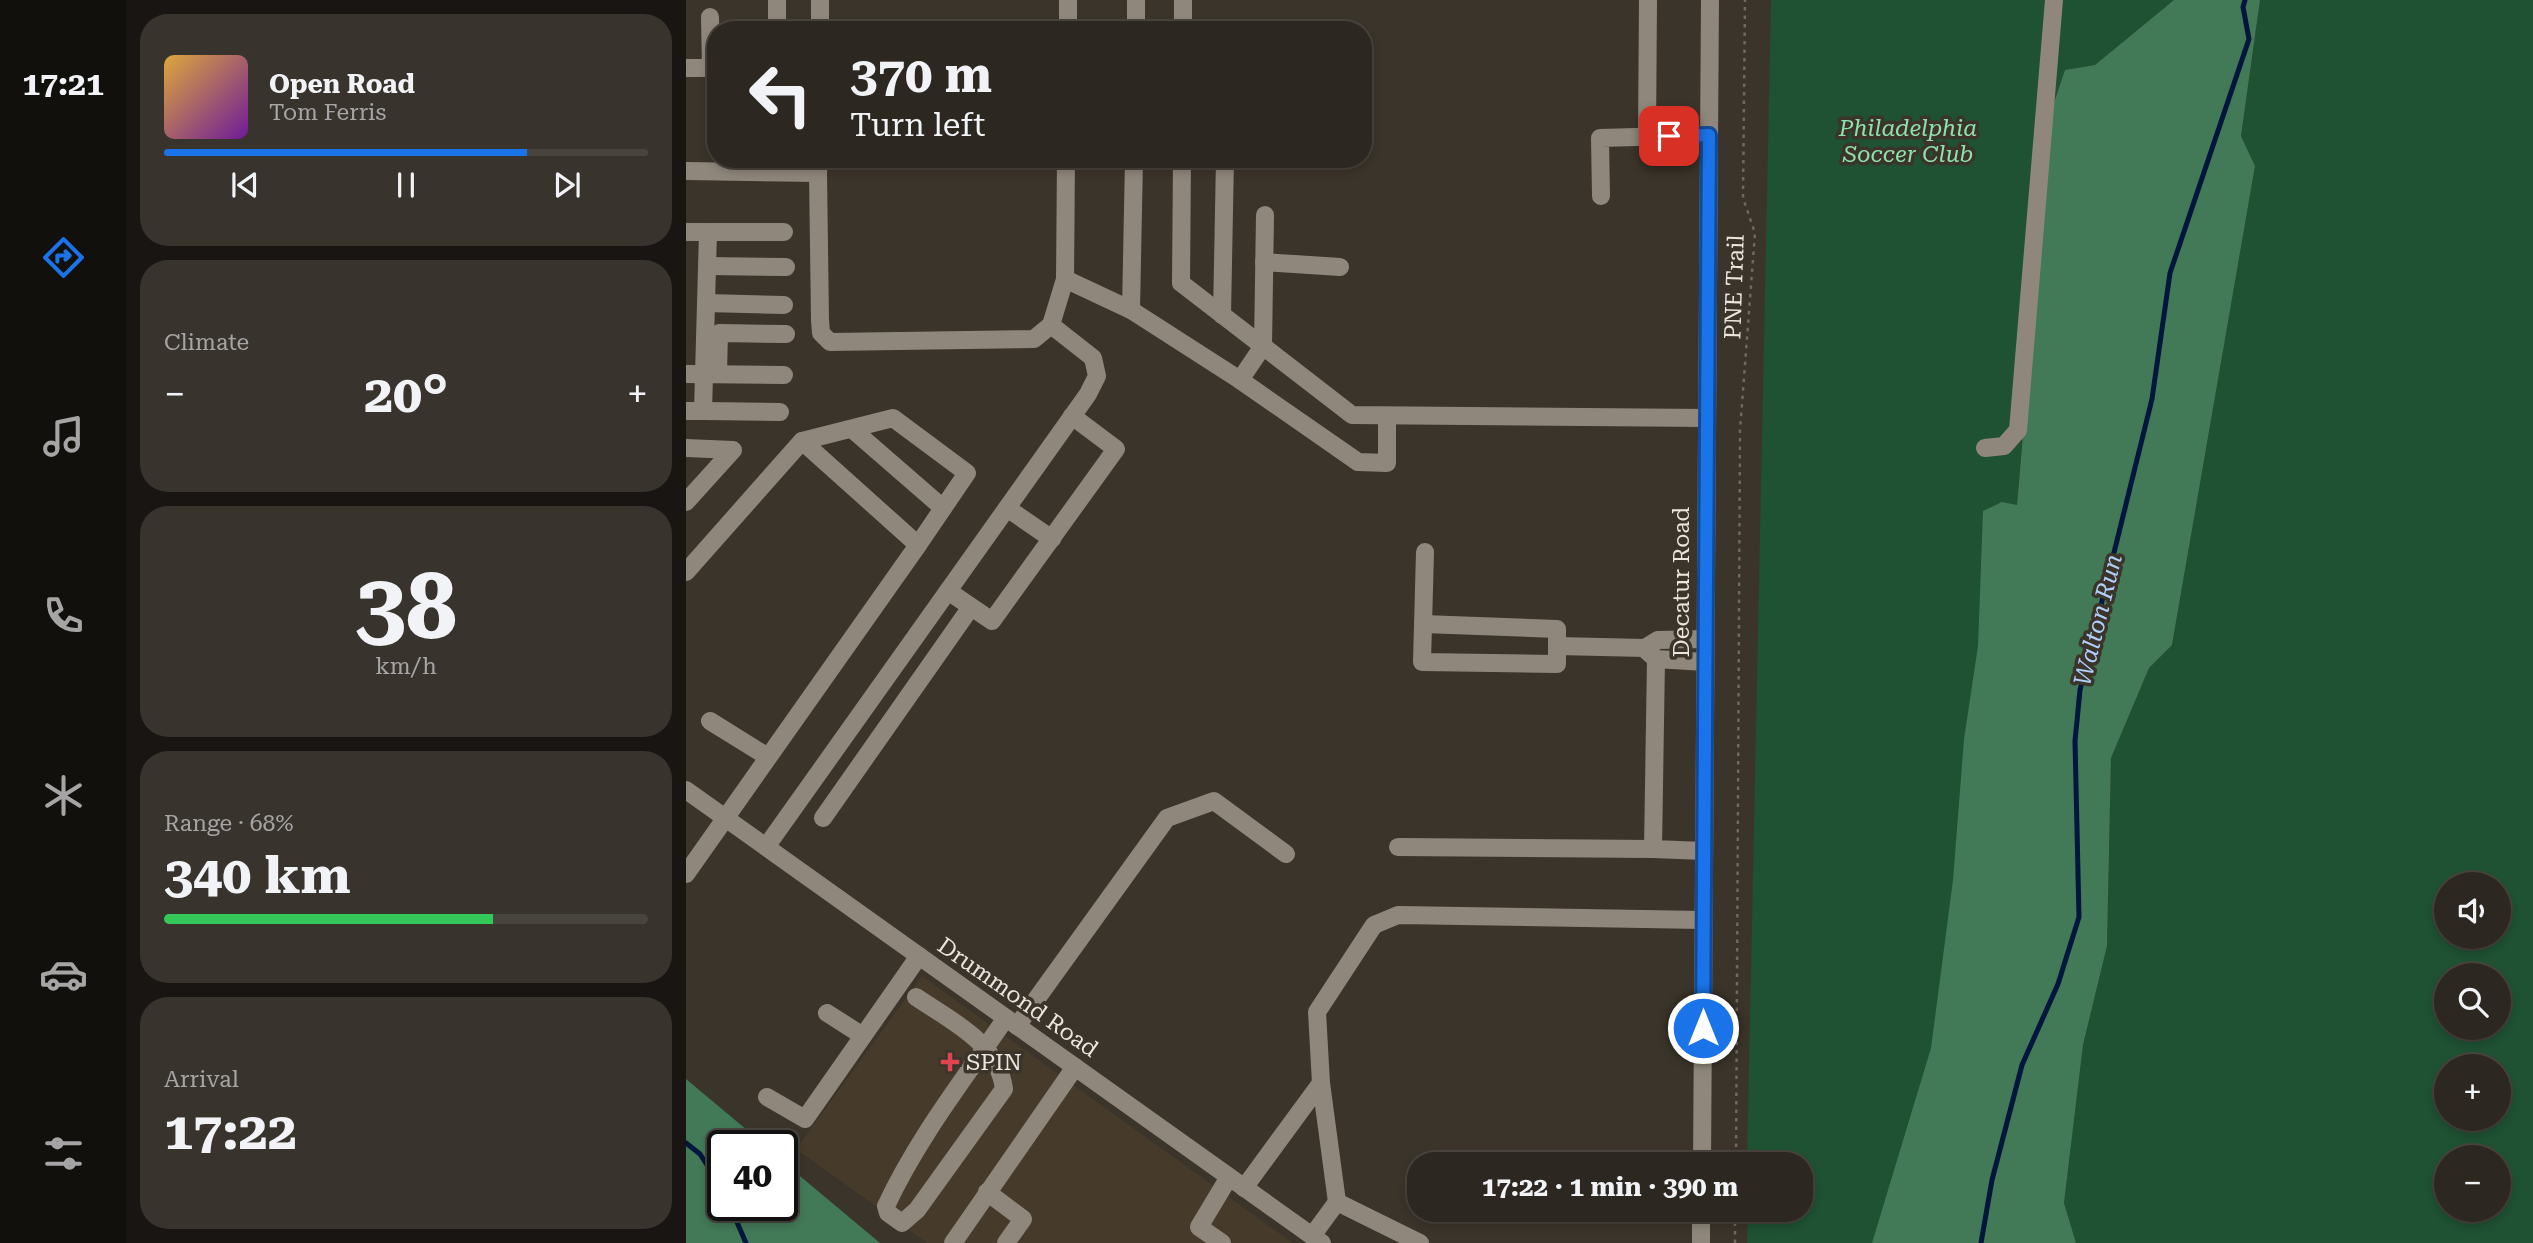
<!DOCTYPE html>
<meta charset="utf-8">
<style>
:root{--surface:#2c2720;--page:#38332d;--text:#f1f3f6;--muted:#a6a5a5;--line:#48443e;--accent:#1a73e8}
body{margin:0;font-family:"Roboto Serif",serif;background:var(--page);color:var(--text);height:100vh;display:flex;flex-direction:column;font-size:26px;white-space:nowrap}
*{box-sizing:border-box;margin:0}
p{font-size:23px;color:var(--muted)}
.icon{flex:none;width:38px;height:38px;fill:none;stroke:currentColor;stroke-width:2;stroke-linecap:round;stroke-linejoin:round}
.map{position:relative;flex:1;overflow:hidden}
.panel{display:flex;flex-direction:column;gap:14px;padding:14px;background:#181512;width:560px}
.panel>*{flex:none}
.banner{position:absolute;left:21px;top:21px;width:665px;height:147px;border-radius:28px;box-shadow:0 4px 10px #0003,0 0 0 2px var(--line);background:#2c2720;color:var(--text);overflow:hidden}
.fabs{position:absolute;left:1748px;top:872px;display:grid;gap:14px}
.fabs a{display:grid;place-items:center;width:77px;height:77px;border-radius:50%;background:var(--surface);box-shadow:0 4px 10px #0003,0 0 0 2px var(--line);font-size:35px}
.speed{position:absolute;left:21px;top:1130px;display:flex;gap:14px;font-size:35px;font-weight:700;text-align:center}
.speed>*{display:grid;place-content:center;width:91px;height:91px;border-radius:50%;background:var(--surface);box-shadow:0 4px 10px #0003,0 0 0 2px var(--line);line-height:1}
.speed .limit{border:4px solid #111;border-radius:10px;background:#fff;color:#111}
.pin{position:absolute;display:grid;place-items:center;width:60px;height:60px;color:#fff;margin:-30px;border-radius:14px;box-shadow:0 4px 10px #0006}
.me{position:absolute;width:77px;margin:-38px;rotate:0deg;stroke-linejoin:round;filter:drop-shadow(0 0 5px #0008)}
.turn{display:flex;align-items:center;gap:24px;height:147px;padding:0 28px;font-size:32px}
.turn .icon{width:91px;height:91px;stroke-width:2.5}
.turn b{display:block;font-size:49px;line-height:60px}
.big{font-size:52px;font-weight:700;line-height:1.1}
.panel .tile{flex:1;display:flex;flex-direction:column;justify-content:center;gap:10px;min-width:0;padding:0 24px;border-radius:28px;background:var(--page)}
.panel .dial{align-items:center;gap:0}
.dial b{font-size:91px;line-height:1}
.song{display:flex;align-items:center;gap:21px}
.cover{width:84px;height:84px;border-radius:10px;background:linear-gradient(135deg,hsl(40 70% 55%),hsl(280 70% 35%))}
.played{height:7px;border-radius:4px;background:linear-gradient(90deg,var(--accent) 75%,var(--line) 75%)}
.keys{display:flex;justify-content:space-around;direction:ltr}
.heat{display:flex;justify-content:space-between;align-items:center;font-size:38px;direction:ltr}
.charge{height:10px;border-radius:5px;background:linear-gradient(90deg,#34c759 68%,var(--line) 0)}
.trip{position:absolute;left:721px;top:1152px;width:406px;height:70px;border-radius:28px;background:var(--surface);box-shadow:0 4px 10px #0003,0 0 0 2px var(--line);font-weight:700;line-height:70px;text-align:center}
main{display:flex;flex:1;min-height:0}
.dock{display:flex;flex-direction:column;width:126px;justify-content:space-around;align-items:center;background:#12100d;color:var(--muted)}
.dock .icon{width:49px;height:49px}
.dock .current{color:var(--accent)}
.dock b{font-size:32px;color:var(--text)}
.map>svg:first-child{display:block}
.built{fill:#463b2b}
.green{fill:#1f5133;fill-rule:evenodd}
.forest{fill:#427957}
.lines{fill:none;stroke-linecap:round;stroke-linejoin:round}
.stream{stroke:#00163c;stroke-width:5}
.path{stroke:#706960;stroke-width:2.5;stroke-dasharray:3.5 5;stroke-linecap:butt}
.minor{stroke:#8f877b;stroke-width:18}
.route-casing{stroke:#114b97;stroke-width:18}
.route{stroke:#1a73e8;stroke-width:12}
.health-dot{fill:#e0444e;stroke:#3b342a;stroke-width:2.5}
.labels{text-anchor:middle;stroke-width:7;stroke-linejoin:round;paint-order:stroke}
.park-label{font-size:23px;font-style:italic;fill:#8fe1ac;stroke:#3b342a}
.street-label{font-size:23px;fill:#eae6df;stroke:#3b342a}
.poi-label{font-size:23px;fill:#eae6df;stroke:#3b342a;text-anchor:start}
.water-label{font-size:24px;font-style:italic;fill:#b1d0f9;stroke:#3b342a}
</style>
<main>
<nav class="dock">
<b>17:21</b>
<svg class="icon current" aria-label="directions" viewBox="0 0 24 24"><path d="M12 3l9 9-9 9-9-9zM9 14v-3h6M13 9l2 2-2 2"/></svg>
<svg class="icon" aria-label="music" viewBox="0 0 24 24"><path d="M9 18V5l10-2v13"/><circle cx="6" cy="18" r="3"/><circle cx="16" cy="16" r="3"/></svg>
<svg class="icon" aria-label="phone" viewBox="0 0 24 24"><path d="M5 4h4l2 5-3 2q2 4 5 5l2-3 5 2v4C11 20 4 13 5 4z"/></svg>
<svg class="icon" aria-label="climate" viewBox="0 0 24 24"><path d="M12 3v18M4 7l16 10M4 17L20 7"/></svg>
<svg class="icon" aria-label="car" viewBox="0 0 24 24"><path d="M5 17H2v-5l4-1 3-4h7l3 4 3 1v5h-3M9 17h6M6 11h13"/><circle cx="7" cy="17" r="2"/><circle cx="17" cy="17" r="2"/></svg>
<svg class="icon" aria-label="filters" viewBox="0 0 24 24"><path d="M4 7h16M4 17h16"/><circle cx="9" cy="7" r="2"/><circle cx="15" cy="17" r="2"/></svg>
</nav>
<section class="panel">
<div class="tile">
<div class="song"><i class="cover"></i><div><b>Open Road</b><p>Tom Ferris</p></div></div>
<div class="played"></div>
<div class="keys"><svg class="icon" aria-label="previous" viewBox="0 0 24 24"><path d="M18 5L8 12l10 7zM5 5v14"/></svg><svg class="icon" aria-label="pause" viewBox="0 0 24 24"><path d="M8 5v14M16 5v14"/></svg><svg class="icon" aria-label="next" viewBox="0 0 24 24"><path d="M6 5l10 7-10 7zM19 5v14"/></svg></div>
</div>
<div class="tile"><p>Climate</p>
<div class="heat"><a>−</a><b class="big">20°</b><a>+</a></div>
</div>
<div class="tile dial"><b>38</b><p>km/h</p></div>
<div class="tile"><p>Range · 68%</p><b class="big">340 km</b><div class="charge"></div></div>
<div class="tile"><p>Arrival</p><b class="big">17:22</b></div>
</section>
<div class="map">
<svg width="1847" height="1243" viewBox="0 0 1847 1243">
<rect width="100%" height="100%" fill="#3b342a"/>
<path class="built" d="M236,976L607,1243H241L110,1149Z"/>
<g class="green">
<path d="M1085,0H1488L1409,65L1379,70L1363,115L1331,505L1226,1243H1061L1062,1209H1115V1164H1061Z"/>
<path d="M1574,0H1847V1243H1390L1378,1203L1397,1045L1421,946L1425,758L1463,668L1486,645L1569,166L1555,136ZM1760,884H1813V936H1760ZM1760,975H1813V1027H1760ZM1760,1066H1813V1118H1760ZM1760,1157H1813V1209H1760Z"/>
</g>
<g class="forest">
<path d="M1488,0H1574L1555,136L1569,166L1486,645L1463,668L1425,758L1421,946L1397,1045L1378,1203L1390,1243H1186L1245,1048L1267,880L1278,739L1292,646L1297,511L1316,502L1331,505L1364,114L1379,70L1409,65Z"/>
<path d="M0,1079L80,1146H37V1206H96V1161L194,1243H0Z"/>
</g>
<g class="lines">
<g class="stream">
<path d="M0,1143L14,1154L37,1190"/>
<path d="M44,1206L60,1243"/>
<path d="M1295,1243L1306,1180L1336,1065L1372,984L1393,917L1389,741L1394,690L1466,399L1484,273L1563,39L1557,7L1559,0"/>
</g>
<g class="path">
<path d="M1050,1164L1054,430L1069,233L1057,198L1059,0"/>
<path d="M1049,1243V1209"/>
</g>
<g class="minor">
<path d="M91,30V0"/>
<path d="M134,30V0"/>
<path d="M382,30V0"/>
<path d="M450,30V0"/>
<path d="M497,30V0"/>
<path d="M0,68H25L24,17"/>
<path d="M961,136L962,0"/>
<path d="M448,159L445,310L554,380L672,462L701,463V417"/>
<path d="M496,159L495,283L666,415L1021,418"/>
<path d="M0,171L132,173L133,159"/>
<path d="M132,173L134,320L135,333L144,342L348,339L365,325L379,279L380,159"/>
<path d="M915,196L914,138L1023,135"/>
<path d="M0,232H98"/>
<path d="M578,262L654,267"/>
<path d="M21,266L100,267"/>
<path d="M379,279L445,310"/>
<path d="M20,303L98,305"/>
<path d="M536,315L539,159"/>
<path d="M0,374L98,375"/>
<path d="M32,374L33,333L100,334"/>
<path d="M554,380L577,346L579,215"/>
<path d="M0,411H17L22,232"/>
<path d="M17,411L94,412"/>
<path d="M166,429L257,508"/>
<path d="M116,441L207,418L281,473L232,545"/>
<path d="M0,448L47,450L0,502"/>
<path d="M1299,448L1318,446L1332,430L1368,0"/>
<path d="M321,508L366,539"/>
<path d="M739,552L736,662L871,664V646L959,648L972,640L1019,639"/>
<path d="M0,572L116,441L232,545L0,874"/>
<path d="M262,591L306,621L430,449L386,416"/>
<path d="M737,624L871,629V646"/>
<path d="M961,651L970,659L1019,662"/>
<path d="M970,659L967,849L1018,851"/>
<path d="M24,721L82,757"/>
<path d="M0,790L636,1243"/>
<path d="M137,818L285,607"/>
<path d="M80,847L402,394L411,376L407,358L365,325"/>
<path d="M712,847L967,849"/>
<path d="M230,997C265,1021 312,1042 318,1089L231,1210L216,1223L202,1213L200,1206C231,1139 278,1079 320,1018"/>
<path d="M141,1013L177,1036"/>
<path d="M331,1026L481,818L528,801L600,854"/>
<path d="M635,1083L651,1202"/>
<path d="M81,1097L119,1119L233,956"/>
<path d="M1016,1164L1024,0"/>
<path d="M558,1188L635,1083L631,1012L688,925L712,915L1017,920"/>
<path d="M301,1192L337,1219L320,1243"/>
<path d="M626,1236L651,1202L734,1243"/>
<path d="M267,1243L389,1067"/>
<path d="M536,1243L513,1227L543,1177"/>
<path d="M1015,1243V1209"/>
</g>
</g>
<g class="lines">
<defs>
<path id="route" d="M983,136L1023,135L1017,1028"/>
</defs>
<use href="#route" class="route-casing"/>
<use href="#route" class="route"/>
</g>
<path class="health-dot" d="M260.5 1051.5h7v7h7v7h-7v7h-7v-7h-7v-7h7z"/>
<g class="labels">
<g class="park-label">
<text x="1222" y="136">Philadelphia<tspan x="1222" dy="26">Soccer Club</tspan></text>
</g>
<g class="street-label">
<text transform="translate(1048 287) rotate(-88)" y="8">PNE Trail</text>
<text transform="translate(995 582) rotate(-90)" y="8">Decatur Road</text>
<text transform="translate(332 997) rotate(35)" y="8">Drummond Road</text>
</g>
<g class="poi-label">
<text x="280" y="1070">SPIN</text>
</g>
<g class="water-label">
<text transform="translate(1412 620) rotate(-76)" y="8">Walton Run</text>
</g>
</g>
</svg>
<div class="fabs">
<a><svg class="icon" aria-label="sound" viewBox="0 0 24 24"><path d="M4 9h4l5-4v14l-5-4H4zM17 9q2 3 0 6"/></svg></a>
<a><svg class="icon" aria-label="search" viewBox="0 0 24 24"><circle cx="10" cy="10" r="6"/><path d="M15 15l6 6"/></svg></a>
<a>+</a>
<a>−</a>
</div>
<div class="speed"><div class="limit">40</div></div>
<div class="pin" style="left:983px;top:136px;background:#d93025"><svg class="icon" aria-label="arrive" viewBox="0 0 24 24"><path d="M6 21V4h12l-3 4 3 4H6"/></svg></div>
<svg class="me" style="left:1017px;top:1028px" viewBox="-20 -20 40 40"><circle r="17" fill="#1a73e8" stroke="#fff" stroke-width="3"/><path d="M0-11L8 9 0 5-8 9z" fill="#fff"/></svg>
<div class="trip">17:22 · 1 min · 390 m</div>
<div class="banner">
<div class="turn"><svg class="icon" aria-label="left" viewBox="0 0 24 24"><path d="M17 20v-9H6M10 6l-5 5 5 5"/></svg><div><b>370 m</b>Turn left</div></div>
</div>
</div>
</main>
